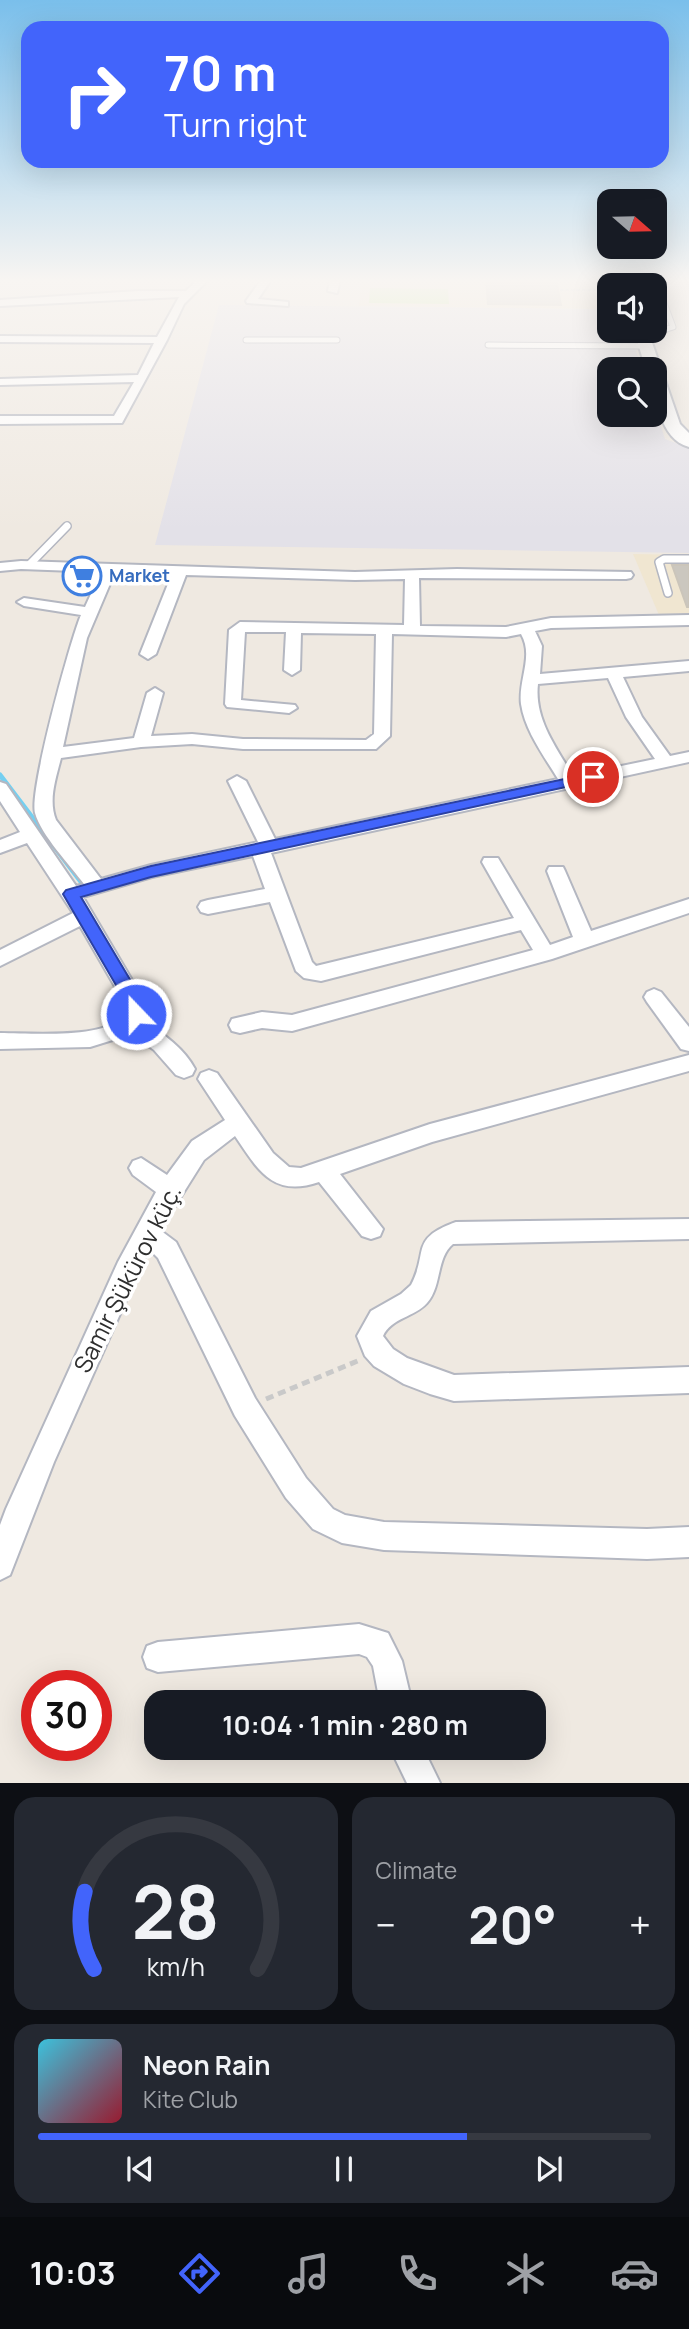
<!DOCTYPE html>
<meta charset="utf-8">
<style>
:root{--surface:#171b24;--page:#242831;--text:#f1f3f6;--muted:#9ea1a6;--line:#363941;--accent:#4264fb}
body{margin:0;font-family:Manrope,sans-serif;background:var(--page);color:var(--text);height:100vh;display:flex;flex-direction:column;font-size:26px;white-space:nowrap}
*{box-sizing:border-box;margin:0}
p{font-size:23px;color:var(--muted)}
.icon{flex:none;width:38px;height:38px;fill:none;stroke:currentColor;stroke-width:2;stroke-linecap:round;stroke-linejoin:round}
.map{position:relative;height:1783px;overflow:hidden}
.panel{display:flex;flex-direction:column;gap:14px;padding:14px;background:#0d0f14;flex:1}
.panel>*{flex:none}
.top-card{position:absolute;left:21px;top:21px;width:648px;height:147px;border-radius:21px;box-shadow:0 7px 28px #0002;background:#4264fb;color:#fff;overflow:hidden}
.needle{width:46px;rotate:110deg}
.buttons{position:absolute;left:597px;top:189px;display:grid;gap:14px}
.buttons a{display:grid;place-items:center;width:70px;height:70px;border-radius:14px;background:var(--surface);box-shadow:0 7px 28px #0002;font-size:35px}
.speed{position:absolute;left:21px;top:1670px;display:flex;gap:14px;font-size:35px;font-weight:700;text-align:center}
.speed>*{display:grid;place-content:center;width:91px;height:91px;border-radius:50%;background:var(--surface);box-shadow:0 7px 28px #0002;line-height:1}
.speed .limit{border:10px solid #d22;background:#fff;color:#111}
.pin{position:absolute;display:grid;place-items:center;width:60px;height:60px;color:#fff;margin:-30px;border:4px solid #fff;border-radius:50%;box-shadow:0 2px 7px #0007}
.me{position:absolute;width:77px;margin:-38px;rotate:338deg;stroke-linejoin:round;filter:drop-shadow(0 0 5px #0008)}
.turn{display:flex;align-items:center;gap:24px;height:147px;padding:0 28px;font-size:32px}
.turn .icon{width:91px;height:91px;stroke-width:2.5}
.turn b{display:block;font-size:49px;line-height:60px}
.big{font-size:52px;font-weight:700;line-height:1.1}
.panel .card{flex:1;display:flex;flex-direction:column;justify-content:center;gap:10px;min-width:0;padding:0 24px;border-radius:21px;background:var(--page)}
.panel .dial{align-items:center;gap:0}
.dial svg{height:182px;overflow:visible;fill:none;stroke:var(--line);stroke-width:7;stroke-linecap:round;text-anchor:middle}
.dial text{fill:var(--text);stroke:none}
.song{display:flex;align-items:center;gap:21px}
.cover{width:84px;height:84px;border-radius:10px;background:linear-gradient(135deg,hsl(190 70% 55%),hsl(350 70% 35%))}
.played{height:7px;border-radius:4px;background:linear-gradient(90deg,var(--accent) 70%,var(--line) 70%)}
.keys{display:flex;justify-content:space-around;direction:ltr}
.heat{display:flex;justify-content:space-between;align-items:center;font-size:38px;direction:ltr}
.panel .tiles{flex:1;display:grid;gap:14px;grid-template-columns:1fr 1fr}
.card:last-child{grid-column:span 2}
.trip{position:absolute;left:144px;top:1690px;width:402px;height:70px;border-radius:21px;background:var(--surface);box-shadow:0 7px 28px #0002;font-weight:700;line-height:70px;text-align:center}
.dock{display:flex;height:112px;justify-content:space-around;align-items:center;background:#090b0e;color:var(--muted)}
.dock .icon{width:49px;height:49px}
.dock .on{color:var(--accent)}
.dock b{font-size:32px;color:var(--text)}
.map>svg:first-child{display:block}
.industrial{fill:#e3e1e8}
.education{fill:#f0e6d1}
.pitch{fill:#c9ec9a}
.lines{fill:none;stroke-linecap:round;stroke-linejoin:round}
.stream{stroke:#75cff0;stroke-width:5}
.building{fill:#cbc7bf;stroke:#cbc5ba;stroke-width:2}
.service-far1-casing{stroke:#b4b7c1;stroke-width:7}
.service-casing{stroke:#b4b7c1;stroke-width:10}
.minor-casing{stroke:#b4b7c1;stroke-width:4}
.tertiary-casing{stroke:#b4b7c1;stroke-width:4}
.path-far1{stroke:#c9c9c9;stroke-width:2;stroke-dasharray:3.5 2;stroke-linecap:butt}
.path{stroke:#c9c9c9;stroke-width:5;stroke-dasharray:8 5;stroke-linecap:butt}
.service-far1{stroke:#fff;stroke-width:5}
.service{stroke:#fff;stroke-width:7}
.minor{fill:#fff;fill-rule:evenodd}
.tertiary{fill:#fff;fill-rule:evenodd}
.route{fill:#4264fb;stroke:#2b41a3;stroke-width:2}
.labels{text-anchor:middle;stroke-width:7;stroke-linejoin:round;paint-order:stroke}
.far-shop-label{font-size:18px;font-weight:bold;fill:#366cbe;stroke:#fff;text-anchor:start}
.near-street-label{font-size:24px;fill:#2e2e2e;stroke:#fff}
</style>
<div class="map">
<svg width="689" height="1783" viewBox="0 0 689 1783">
<rect width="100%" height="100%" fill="#efe9e1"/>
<path class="industrial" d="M219,305L609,309V331H629L642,369H609V415H654L655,408L665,439L689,448V553L155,545Z"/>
<g class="education">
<path d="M361,280H613L614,285H609V309L359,306Z"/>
<path d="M633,554L689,555V615H659Z"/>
</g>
<path class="pitch" d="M370,288L448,289L449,304L369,303Z"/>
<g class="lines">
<path class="stream" d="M0,775L82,883"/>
</g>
<g class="building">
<path d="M486,280H556L561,305L488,304Z"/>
<path d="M672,565H689V607H687Z"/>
</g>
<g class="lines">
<defs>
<g id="service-far1">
<path d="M643,337L673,327L664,303L654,300"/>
<path d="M246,340H337"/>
<path d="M488,345L646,346"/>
</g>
<g id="service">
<path d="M29,565L67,526"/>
<path d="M668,593L659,562L664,559H689"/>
</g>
<g id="minor">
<path d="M197,280H208L184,304L167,340L122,423L0,424V416H114L134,382L0,385V379L138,375L154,343L0,342V336L157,337L179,297L0,306V300L138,291H186Z"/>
<path d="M261,280H271L258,299L288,302V306L247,303L246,301Z"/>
<path d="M330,280H340L337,293L328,291Z"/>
<path d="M21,561L355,572L457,569L631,572L633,575L631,578L626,579L419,578L420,626L506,627L551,618L689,615V625L551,628L535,631L542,646L540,674L689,661V671L623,677L642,717L670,756L689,752V762L271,853L312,962L316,966L514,918L482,862L484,858H498L550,945L573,937L547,871L549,867H563L565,871L591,931L689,899V913L552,959L292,1031L262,1028L240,1033L232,1031L229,1025L232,1019L262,1012L292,1015L533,950L521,930L321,981L304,978L296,971L270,902L208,914L201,912L198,907L201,902L208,900L265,889L253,856L152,877L83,897L142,997L146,1010L144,1021C163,1034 184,1048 195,1069L192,1075L184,1078L176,1075L154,1050L132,1034L90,1047L0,1049V1033C29,1033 109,1040 125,1014L121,997L80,926L0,966V950L73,913L27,843L0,853V840L20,832L0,801V782L6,784L76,886L84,884C70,865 41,835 35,813C29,791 70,641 81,615L24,606L17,602L24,598L85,607L101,572L21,569L0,571V563ZM115,572L172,574L140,654L148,659L156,654L186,575L355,580L405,579L404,625L240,622L229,630L225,704L227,707L289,713L297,708L295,705L241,700L245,632H286L284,670L292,675L300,670L301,633L376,634L374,734L366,740L243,739L192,734L151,736L163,693L155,688L147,693L134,738L63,747L87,638ZM392,634L506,637L521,634C534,656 518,680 521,704C525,731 544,756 558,779L275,839L246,781L237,776L228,781L258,842L151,865L101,879L56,820C48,800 56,778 61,758L141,747L192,744L243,749H376L390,736ZM608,678L626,717L655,759L573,776C556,747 534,719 538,684Z"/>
<path d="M654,989L661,992L689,1027V1051L681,1049L647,1002L644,997L647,992Z"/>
<path d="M689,1055V1071L432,1142L340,1174L383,1229L380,1236L371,1239L362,1236L319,1182C273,1198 258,1170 235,1136L204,1160L160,1230L176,1242L255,1398L306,1478L333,1509L345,1515L384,1522L647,1529L689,1527V1557L647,1559L384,1550L342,1543L313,1529L286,1498L235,1416L158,1258L149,1249L54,1462L10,1575L0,1580V1525L6,1509L118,1262L156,1192L133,1175L129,1168L133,1161L141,1158L167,1175L192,1141L225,1120L198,1079L201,1073L209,1070L217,1073L273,1153L289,1167L301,1168L430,1124Z"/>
<path d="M689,1219V1239L453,1244C436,1258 442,1286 427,1303C415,1317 391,1318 383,1336L393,1349L407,1358L454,1375L689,1367V1393L454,1401L430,1394L404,1384L374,1366L365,1356L357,1336L371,1311L401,1294L411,1285C429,1251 409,1239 456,1222Z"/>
<path d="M359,1624L388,1633L402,1661L412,1703H380L373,1666L367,1657L359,1654L158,1672L147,1668L143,1657L147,1646L158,1642Z"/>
<path d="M390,1748H423L440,1783H407Z"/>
</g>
<g id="tertiary">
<path d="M618,280H630L632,285H620Z"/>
<path d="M634,331H648L680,424L689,433V447C659,439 654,394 654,369H646Z"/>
</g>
</defs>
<use href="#service-far1" class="service-far1-casing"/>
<use href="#service" class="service-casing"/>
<use href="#minor" class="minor-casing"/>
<use href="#tertiary" class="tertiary-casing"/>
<path class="path-far1" d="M560,290H609"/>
<path class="path" d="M266,1399L360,1360"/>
<use href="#service-far1" class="service-far1"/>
<use href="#service" class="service"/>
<use href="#minor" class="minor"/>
<use href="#tertiary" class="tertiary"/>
</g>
<linearGradient id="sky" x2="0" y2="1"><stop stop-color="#7abfeb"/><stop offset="0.53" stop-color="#f8f5f2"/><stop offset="1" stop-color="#f8f5f2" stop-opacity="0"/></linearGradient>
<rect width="689" height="530" fill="url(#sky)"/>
<path class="route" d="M593,773L600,777L598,780L151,877L81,897L144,1003L142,1018H130L127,1004L63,894L66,890L151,866Z"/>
<defs>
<symbol id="supermarket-ring" viewBox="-11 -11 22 22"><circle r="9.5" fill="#fff" stroke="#3f7fe0" stroke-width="1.5"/><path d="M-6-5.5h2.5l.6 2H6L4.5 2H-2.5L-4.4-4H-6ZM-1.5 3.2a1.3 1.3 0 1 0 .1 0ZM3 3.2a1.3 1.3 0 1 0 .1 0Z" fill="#3f7fe0"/></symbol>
</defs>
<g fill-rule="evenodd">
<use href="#supermarket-ring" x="60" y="554" width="44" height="44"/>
</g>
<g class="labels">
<g class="far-shop-label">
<text x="109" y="582">Market</text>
</g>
<g class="near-street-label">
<text transform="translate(128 1279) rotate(-63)" y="8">Samir Şükürov küç.</text>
</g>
</g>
</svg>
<div class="buttons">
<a><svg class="needle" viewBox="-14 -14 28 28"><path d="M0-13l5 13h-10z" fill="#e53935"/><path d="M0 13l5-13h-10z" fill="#9ea1a6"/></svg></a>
<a><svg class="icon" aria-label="sound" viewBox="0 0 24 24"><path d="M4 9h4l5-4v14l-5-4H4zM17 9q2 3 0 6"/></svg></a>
<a><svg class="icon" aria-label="search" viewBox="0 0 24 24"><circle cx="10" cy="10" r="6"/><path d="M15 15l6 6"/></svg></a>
</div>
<div class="speed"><div class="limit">30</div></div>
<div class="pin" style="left:593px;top:777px;background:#d93025"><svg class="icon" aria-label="arrive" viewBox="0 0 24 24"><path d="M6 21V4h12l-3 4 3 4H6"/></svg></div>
<svg class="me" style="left:136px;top:1014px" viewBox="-20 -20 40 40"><circle r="17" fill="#4264fb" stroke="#fff" stroke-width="3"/><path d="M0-11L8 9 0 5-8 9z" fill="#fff"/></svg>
<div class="trip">10:04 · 1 min · 280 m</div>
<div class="top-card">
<div class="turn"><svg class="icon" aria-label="right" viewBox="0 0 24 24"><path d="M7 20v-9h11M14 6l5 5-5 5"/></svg><div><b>70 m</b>Turn right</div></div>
</div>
</div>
<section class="panel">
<div class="tiles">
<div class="card dial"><svg viewBox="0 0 100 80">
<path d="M14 69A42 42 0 1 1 86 69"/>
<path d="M14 69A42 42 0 0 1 10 35" stroke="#4264fb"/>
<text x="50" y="56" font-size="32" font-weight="700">28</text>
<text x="50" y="72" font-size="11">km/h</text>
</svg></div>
<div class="card"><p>Climate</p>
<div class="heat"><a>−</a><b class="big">20°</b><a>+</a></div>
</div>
<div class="card">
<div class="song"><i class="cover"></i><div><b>Neon Rain</b><p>Kite Club</p></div></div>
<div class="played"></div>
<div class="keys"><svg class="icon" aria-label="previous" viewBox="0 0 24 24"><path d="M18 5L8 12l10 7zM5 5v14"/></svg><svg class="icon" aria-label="pause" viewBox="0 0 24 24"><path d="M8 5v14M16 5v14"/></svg><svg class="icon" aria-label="next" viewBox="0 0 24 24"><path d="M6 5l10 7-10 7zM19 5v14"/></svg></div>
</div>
</div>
</section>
<nav class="dock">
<b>10:03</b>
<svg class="icon on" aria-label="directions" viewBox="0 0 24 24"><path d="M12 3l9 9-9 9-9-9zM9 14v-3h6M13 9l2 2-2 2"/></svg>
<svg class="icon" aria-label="music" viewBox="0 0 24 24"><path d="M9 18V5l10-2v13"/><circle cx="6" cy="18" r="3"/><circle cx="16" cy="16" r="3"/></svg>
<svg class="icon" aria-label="phone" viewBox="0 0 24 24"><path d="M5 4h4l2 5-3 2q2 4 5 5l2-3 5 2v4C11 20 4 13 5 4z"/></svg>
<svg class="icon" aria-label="climate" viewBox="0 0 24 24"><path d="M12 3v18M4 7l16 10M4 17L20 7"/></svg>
<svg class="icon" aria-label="car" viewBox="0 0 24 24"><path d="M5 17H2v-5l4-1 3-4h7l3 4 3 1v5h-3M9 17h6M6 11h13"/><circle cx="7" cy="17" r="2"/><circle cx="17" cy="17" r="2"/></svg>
</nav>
